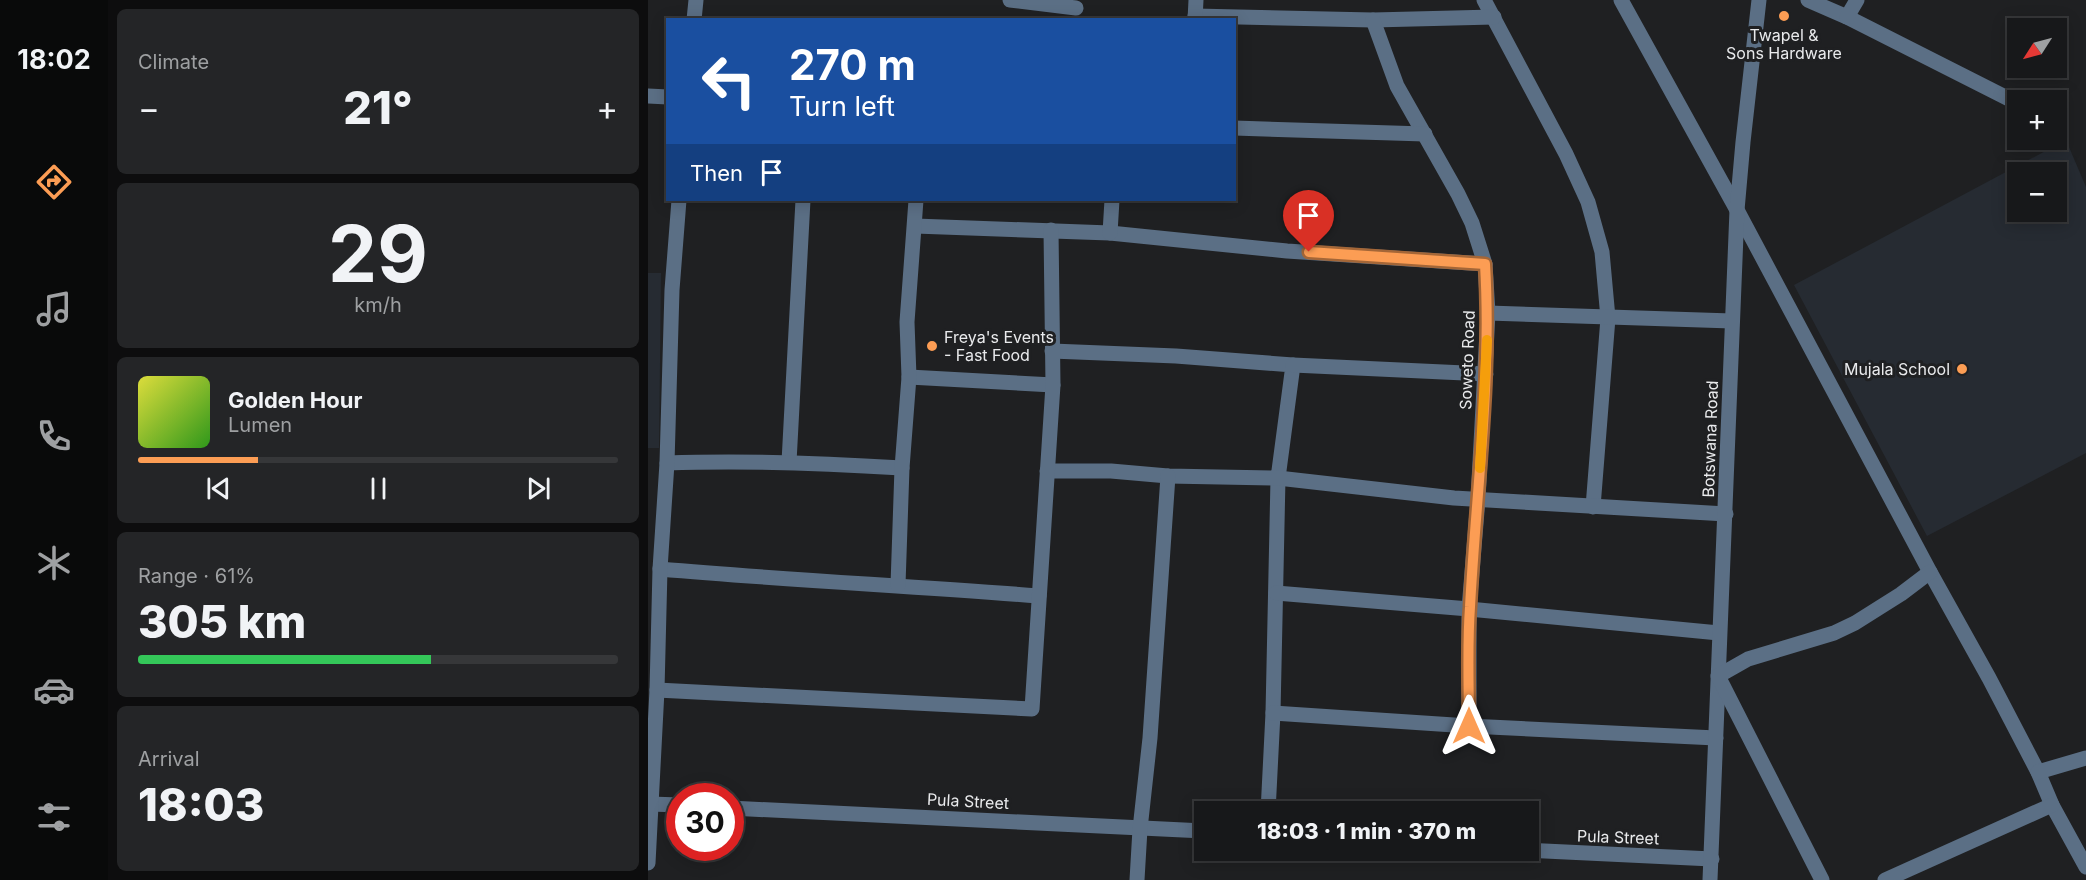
<!DOCTYPE html>
<meta charset="utf-8">
<style>
:root{--surface:#17181a;--page:#242527;--text:#f1f3f6;--muted:#9ea0a2;--line:#363739;--accent:#fc9d54}
body{margin:0;font-family:Inter,sans-serif;background:var(--page);color:var(--text);height:100vh;display:flex;flex-direction:column;font-size:22px;white-space:nowrap}
*{box-sizing:border-box;margin:0}
p{font-size:20px;color:var(--muted)}
.icon{flex:none;width:33px;height:33px;fill:none;stroke:currentColor;stroke-width:2;stroke-linecap:round;stroke-linejoin:round}
.map{position:relative;flex:1;overflow:hidden}
.details{display:flex;flex-direction:column;gap:9px;padding:9px;background:#0d0d0e;width:540px}
.details>*{flex:none}
.banner{position:absolute;left:18px;top:18px;width:570px;height:183px;border-radius:0px;box-shadow:0 3px 15px #0003,0 0 0 2px var(--line);background:#1a4fa0;color:#fff;overflow:hidden}
.needle{width:39px;rotate:234deg}
.buttons{position:absolute;left:1359px;top:18px;display:grid;gap:12px}
.buttons a{display:grid;place-items:center;width:60px;height:60px;border-radius:0px;background:var(--surface);box-shadow:0 3px 15px #0003,0 0 0 2px var(--line);font-size:30px}
.speed{position:absolute;left:18px;top:783px;display:flex;gap:12px;font-size:30px;font-weight:700;text-align:center}
.speed>*{display:grid;place-content:center;width:78px;height:78px;border-radius:50%;background:var(--surface);box-shadow:0 3px 15px #0003,0 0 0 2px var(--line);line-height:1}
.speed .limit{border:9px solid #d22;background:#fff;color:#111}
.pin{position:absolute;display:grid;place-items:center;width:51px;height:51px;color:#fff;margin:-62px -26px;border-radius:50% 50% 50% 0;rotate:-45deg;box-shadow:0 0 6px #0007}
.pin .icon{rotate:45deg}
.me{position:absolute;width:66px;margin:-33px;rotate:0deg;stroke-linejoin:round;filter:drop-shadow(0 0 4px #0008)}
.turn{display:flex;align-items:center;gap:21px;height:126px;padding:0 24px;font-size:27px}
.turn .icon{width:78px;height:78px;stroke-width:2.5}
.turn b{display:block;font-size:42px;line-height:51px}
.then{display:flex;align-items:center;height:57px;padding:0 24px;background:#0003;gap:12px;font-size:22px}
.big{font-size:45px;font-weight:800;line-height:1.1}
.details .tile{flex:1;display:flex;flex-direction:column;justify-content:center;gap:9px;min-width:0;padding:0 21px;border-radius:9px;background:var(--page)}
.details .dial{align-items:center;gap:0}
.dial b{font-size:78px;line-height:1}
.song{display:flex;align-items:center;gap:18px}
.cover{width:72px;height:72px;border-radius:9px;background:linear-gradient(135deg,hsl(60 70% 55%),hsl(110 70% 35%))}
.played{height:6px;border-radius:3px;background:linear-gradient(90deg,var(--accent) 25%,var(--line) 25%)}
.keys{display:flex;justify-content:space-around;direction:ltr}
.heat{display:flex;justify-content:space-between;align-items:center;font-size:33px;direction:ltr}
.charge{height:9px;border-radius:4px;background:linear-gradient(90deg,#34c759 61%,var(--line) 0)}
.trip{position:absolute;left:546px;top:801px;width:345px;height:60px;border-radius:0px;background:var(--surface);box-shadow:0 3px 15px #0003,0 0 0 2px var(--line);font-weight:800;line-height:60px;text-align:center}
main{display:flex;flex:1;min-height:0}
.tabs{display:flex;flex-direction:column;width:108px;justify-content:space-around;align-items:center;background:#090a0a;color:var(--muted)}
.tabs .icon{width:42px;height:42px}
.tabs .current{color:var(--accent)}
.tabs b{font-size:27px;color:var(--text)}
.map>svg:first-child{display:block}
.built{fill:#262b32;fill-rule:evenodd}
.lines{fill:none;stroke-linecap:round;stroke-linejoin:round}
.minor{stroke:#5b6f85;stroke-width:15}
.route-casing{stroke:#a46637;stroke-width:15}
.route{stroke:#fc9d54;stroke-width:10}
.slow{stroke:#f59e0b;stroke-width:10}
.poi-dot{fill:#fc9d54;stroke:#1f2022;stroke-width:2}
.labels{text-anchor:middle;stroke-width:6;stroke-linejoin:round;paint-order:stroke}
.poi-label{font-size:16px;fill:#e9eaec;stroke:#1f2022}
.street-label{font-size:16px;fill:#e9eaec;stroke:#1f2022}
</style>
<main>
<nav class="tabs">
<b>18:02</b>
<svg class="icon current" aria-label="directions" viewBox="0 0 24 24"><path d="M12 3l9 9-9 9-9-9zM9 14v-3h6M13 9l2 2-2 2"/></svg>
<svg class="icon" aria-label="music" viewBox="0 0 24 24"><path d="M9 18V5l10-2v13"/><circle cx="6" cy="18" r="3"/><circle cx="16" cy="16" r="3"/></svg>
<svg class="icon" aria-label="phone" viewBox="0 0 24 24"><path d="M5 4h4l2 5-3 2q2 4 5 5l2-3 5 2v4C11 20 4 13 5 4z"/></svg>
<svg class="icon" aria-label="climate" viewBox="0 0 24 24"><path d="M12 3v18M4 7l16 10M4 17L20 7"/></svg>
<svg class="icon" aria-label="car" viewBox="0 0 24 24"><path d="M5 17H2v-5l4-1 3-4h7l3 4 3 1v5h-3M9 17h6M6 11h13"/><circle cx="7" cy="17" r="2"/><circle cx="17" cy="17" r="2"/></svg>
<svg class="icon" aria-label="filters" viewBox="0 0 24 24"><path d="M4 7h16M4 17h16"/><circle cx="9" cy="7" r="2"/><circle cx="15" cy="17" r="2"/></svg>
</nav>
<section class="details">
<div class="tile"><p>Climate</p>
<div class="heat"><a>−</a><b class="big">21°</b><a>+</a></div>
</div>
<div class="tile dial"><b>29</b><p>km/h</p></div>
<div class="tile">
<div class="song"><i class="cover"></i><div><b>Golden Hour</b><p>Lumen</p></div></div>
<div class="played"></div>
<div class="keys"><svg class="icon" aria-label="previous" viewBox="0 0 24 24"><path d="M18 5L8 12l10 7zM5 5v14"/></svg><svg class="icon" aria-label="pause" viewBox="0 0 24 24"><path d="M8 5v14M16 5v14"/></svg><svg class="icon" aria-label="next" viewBox="0 0 24 24"><path d="M6 5l10 7-10 7zM19 5v14"/></svg></div>
</div>
<div class="tile"><p>Range · 61%</p><b class="big">305 km</b><div class="charge"></div></div>
<div class="tile"><p>Arrival</p><b class="big">18:03</b></div>
</section>
<div class="map">
<svg width="1438" height="880" viewBox="0 0 1438 880">
<rect width="100%" height="100%" fill="#1f2022"/>
<g class="built">
<path d="M1418,140L1438,187V453L1279,536L1146,285ZM1370,172H1408V212H1370Z"/>
<path d="M0,273H13L11,448H0Z"/>
</g>
<g class="lines">
<g class="minor">
<path d="M362,0L428,8"/>
<path d="M836,0L918,154L940,202L954,252L960,318L945,507"/>
<path d="M973,0L1089,210L1282,572L1341,678L1390,772L1404,805L1438,867"/>
<path d="M1160,0L1199,17L1369,103"/>
<path d="M547,16L725,20L846,17"/>
<path d="M1199,17L1209,0"/>
<path d="M46,20L48,0"/>
<path d="M547,20L548,0"/>
<path d="M725,20L749,86L810,194L824,223L837,264L840,313L830,499L821,609V726"/>
<path d="M0,96L20,97"/>
<path d="M586,128L777,134"/>
<path d="M267,226L462,233L639,251L837,264"/>
<path d="M462,233L464,200"/>
<path d="M840,313L1084,321"/>
<path d="M404,351L528,356L645,365L630,478L625,713L620,812"/>
<path d="M645,365L838,374"/>
<path d="M261,377L405,385"/>
<path d="M141,462L155,200"/>
<path d="M19,463C98,460 175,463 254,468"/>
<path d="M399,471H463L520,476L630,478L806,498L1078,514"/>
<path d="M12,569C138,580 265,586 391,596"/>
<path d="M250,585L254,468L261,377L259,322L268,200"/>
<path d="M628,593L821,609L1071,633"/>
<path d="M9,690L384,709L405,385L403,230"/>
<path d="M625,713L821,726L1068,738"/>
<path d="M1390,772L1438,758"/>
<path d="M2,804L32,805"/>
<path d="M82,808L556,831"/>
<path d="M875,850L1064,859"/>
<path d="M0,863L9,690L12,569L19,463L24,290L31,200"/>
<path d="M489,880L492,829L502,738L520,476"/>
<path d="M1062,880L1089,210L1095,142L1111,0"/>
<path d="M1174,880L1070,676L1100,659L1186,633L1207,623L1253,594L1282,572"/>
<path d="M1237,880L1404,805"/>
</g>
</g>
<g class="lines">
<defs>
<path id="route" d="M661,252L837,264C844,378 828,493 822,607C819,647 821,687 821,726"/>
</defs>
<use href="#route" class="route-casing"/>
<use href="#route" class="route"/>
<path class="slow" d="M832,468L839,340"/>
</g>
<g class="poi-dot">
<circle cx="1136" cy="16" r="6"/>
<circle cx="284" cy="346" r="6"/>
<circle cx="1314" cy="369" r="6"/>
</g>
<g class="labels">
<g class="poi-label">
<text x="1136" y="41">Twapel &amp;<tspan x="1136" dy="18">Sons Hardware</tspan></text>
<text x="296" y="343" text-anchor="start">Freya's Events<tspan x="296" dy="18">- Fast Food</tspan></text>
<text x="1302" y="375" text-anchor="end">Mujala School</text>
</g>
<g class="street-label">
<text transform="translate(819 360) rotate(-88)" y="6">Soweto Road</text>
<text transform="translate(1062 439) rotate(-88)" y="6">Botswana Road</text>
<text transform="translate(320 801) rotate(3)" y="6">Pula Street</text>
<text transform="translate(970 837) rotate(2)" y="6">Pula Street</text>
</g>
</g>
</svg>
<div class="buttons">
<a><svg class="needle" viewBox="-14 -14 28 28"><path d="M0-13l5 13h-10z" fill="#e53935"/><path d="M0 13l5-13h-10z" fill="#9ea0a2"/></svg></a>
<a>+</a>
<a>−</a>
</div>
<div class="speed"><div class="limit">30</div></div>
<div class="pin" style="left:661px;top:252px;background:#d93025"><svg class="icon" aria-label="arrive" viewBox="0 0 24 24"><path d="M6 21V4h12l-3 4 3 4H6"/></svg></div>
<svg class="me" style="left:821px;top:726px" viewBox="-20 -20 40 40"><path d="M0-17L14 15 0 8-14 15z" fill="#fc9d54" stroke="#fff" stroke-width="4"/></svg>
<div class="trip">18:03 · 1 min · 370 m</div>
<div class="banner">
<div class="turn"><svg class="icon" aria-label="left" viewBox="0 0 24 24"><path d="M17 20v-9H6M10 6l-5 5 5 5"/></svg><div><b>270 m</b>Turn left</div></div>
<div class="then">Then<svg class="icon" aria-label="arrive" viewBox="0 0 24 24"><path d="M6 21V4h12l-3 4 3 4H6"/></svg></div>
</div>
</div>
</main>
